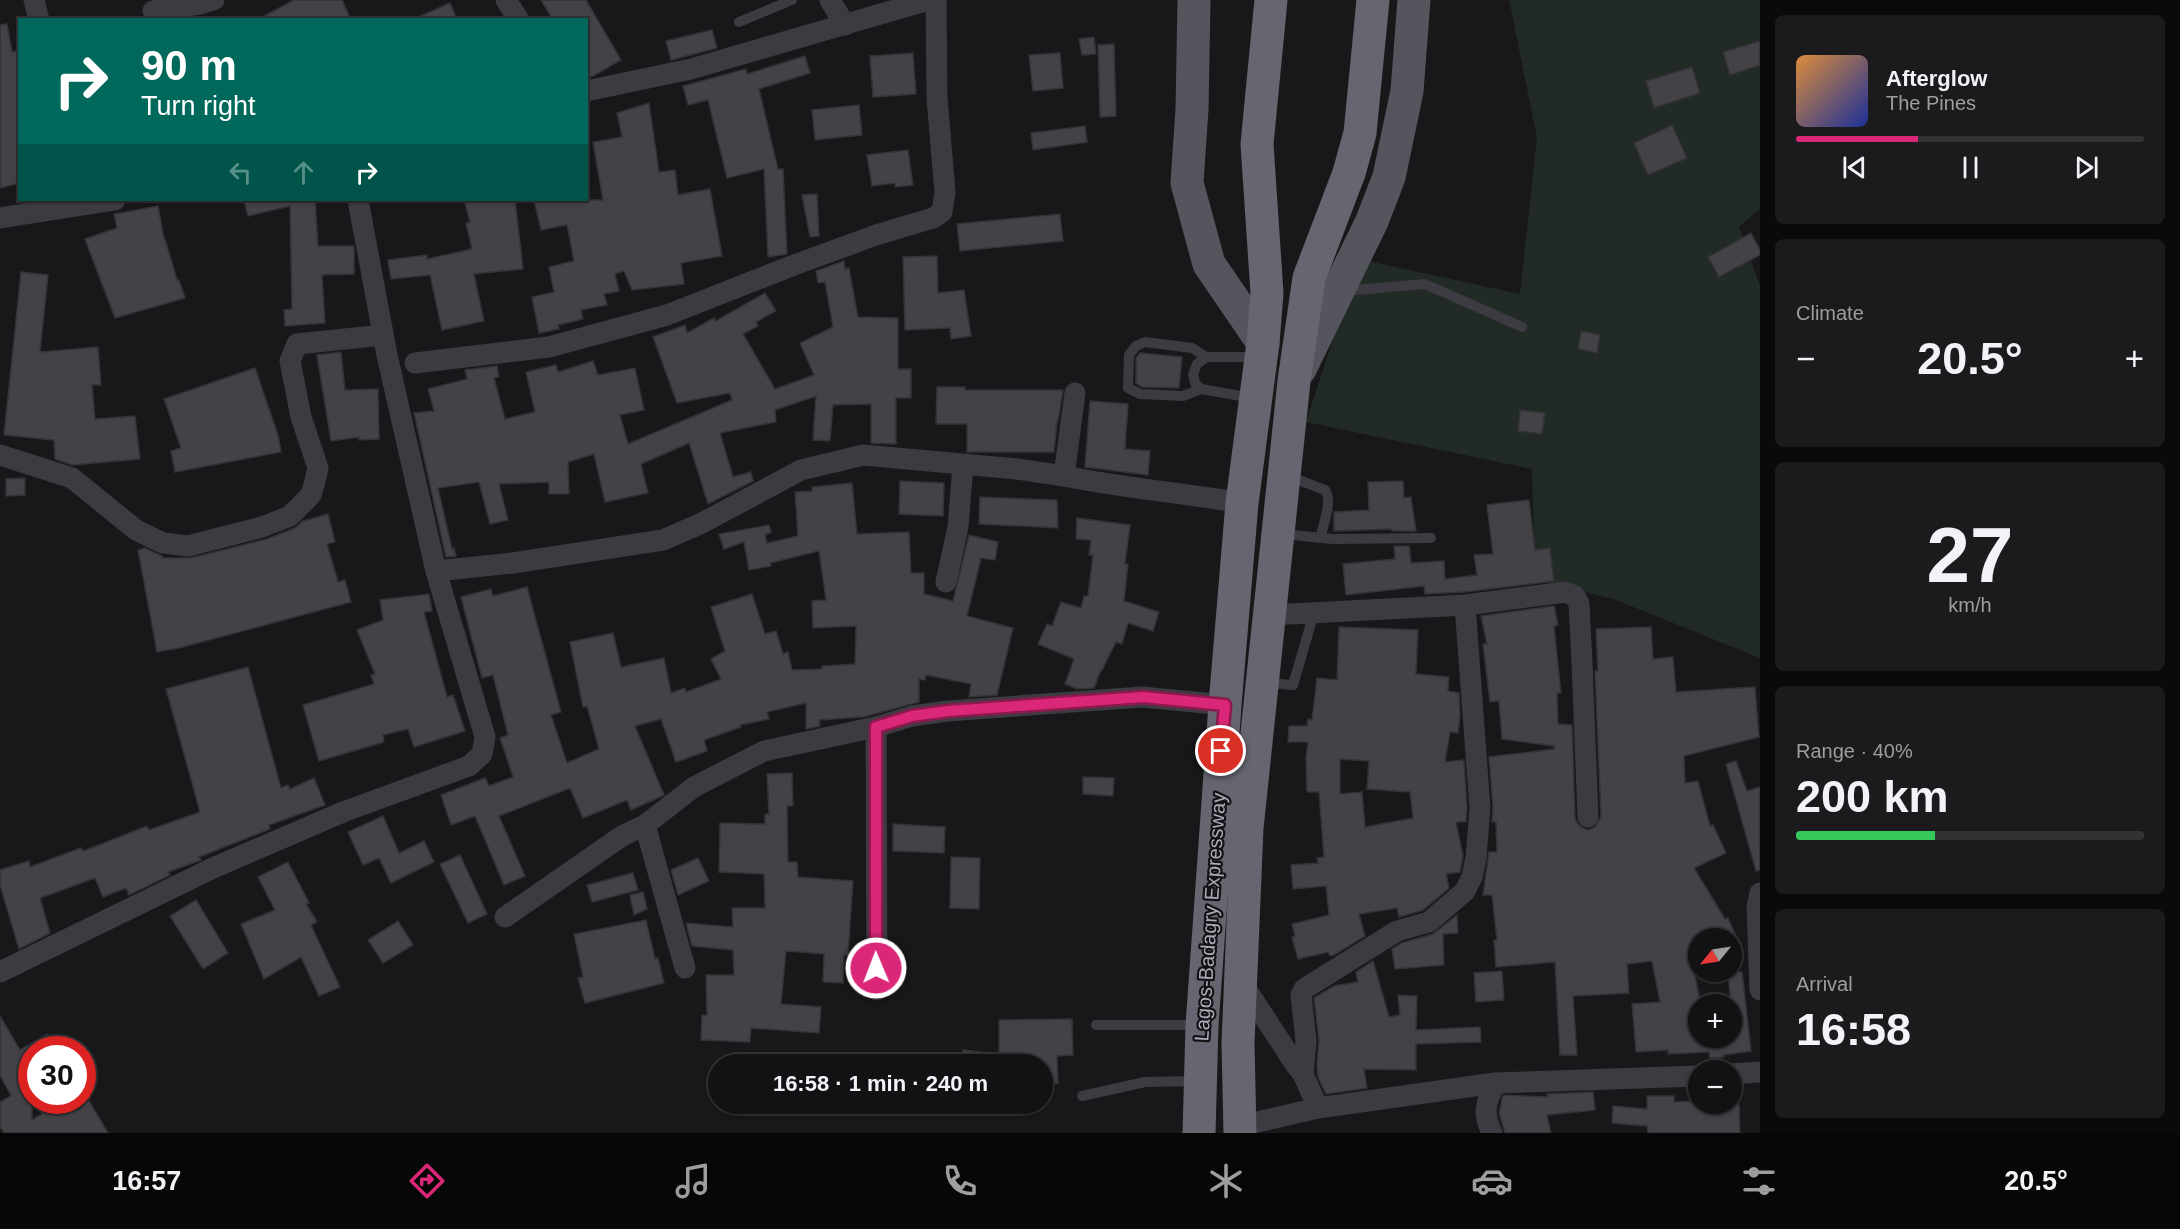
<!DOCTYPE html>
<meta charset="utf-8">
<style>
:root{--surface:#121214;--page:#1b1b1d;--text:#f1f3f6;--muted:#9c9ea0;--line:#313234;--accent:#db2777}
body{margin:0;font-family:Arial,sans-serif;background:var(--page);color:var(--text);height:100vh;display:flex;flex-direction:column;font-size:22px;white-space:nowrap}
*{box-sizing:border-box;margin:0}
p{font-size:20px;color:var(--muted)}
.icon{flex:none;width:33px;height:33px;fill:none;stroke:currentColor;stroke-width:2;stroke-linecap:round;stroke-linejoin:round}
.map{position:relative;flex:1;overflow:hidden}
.drawer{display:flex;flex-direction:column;gap:15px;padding:15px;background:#0a0a0b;width:420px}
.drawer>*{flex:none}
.hud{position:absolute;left:18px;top:18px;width:570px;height:183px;border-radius:0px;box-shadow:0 2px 4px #0004,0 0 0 2px var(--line);background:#00695c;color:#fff;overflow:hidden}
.needle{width:39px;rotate:240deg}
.fabs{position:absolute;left:1688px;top:928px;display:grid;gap:12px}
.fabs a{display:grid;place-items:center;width:54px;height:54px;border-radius:50%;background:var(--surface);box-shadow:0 2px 4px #0004,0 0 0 2px var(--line);font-size:30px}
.speed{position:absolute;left:18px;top:1036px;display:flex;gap:12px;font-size:30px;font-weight:700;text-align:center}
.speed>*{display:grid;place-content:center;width:78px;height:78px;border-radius:50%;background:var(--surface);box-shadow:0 2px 4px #0004,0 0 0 2px var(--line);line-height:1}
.speed .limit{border:9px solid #d22;background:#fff;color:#111}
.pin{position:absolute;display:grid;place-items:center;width:51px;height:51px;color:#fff;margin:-26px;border:3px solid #fff;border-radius:50%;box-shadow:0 2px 6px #0007}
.me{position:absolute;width:66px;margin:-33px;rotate:359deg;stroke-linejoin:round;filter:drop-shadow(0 0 4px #0008)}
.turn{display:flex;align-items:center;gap:21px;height:126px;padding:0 24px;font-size:27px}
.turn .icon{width:78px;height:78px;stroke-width:2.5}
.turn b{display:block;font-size:42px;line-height:51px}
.lanes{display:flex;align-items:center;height:57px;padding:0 24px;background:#0003;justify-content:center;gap:30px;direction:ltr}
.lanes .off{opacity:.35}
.big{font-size:45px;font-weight:700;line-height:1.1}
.drawer .widget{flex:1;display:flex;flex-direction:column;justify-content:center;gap:9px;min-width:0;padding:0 21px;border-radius:9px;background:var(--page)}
.drawer .dial{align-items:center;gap:0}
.dial b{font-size:78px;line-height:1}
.song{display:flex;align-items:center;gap:18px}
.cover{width:72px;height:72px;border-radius:9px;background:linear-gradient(135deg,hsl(30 70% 55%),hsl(230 70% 35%))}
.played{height:6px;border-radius:3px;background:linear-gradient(90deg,var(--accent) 35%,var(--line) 35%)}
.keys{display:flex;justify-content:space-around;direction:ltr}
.heat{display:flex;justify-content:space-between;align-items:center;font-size:33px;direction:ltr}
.charge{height:9px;border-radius:4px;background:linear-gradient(90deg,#34c759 40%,var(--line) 0)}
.trip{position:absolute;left:708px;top:1054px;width:345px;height:60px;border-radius:30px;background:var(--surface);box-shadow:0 2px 4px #0004,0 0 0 2px var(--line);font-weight:700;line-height:60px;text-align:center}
.menu{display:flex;height:96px;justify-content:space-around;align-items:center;background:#070708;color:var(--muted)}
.menu .icon{width:42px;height:42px}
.menu .current{color:var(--accent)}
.menu b{font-size:27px;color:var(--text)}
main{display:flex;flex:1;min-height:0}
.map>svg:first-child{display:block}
.green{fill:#222a25}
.building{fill:#434247;stroke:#333236;stroke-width:1.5;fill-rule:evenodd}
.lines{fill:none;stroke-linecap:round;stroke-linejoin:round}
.lane{stroke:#3b3b41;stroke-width:10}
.street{stroke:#3b3b41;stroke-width:21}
.primary{stroke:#55555d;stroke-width:33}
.highway{stroke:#65666f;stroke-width:33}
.route-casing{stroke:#8e194d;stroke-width:15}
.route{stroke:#db2777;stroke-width:10}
.labels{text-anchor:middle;stroke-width:4.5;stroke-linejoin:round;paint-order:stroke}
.street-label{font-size:20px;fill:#abacb9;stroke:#131315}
</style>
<main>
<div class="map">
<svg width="1760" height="1133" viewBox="0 0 1760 1133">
<rect width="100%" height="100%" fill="#18181a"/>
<path class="green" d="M1509,0H1760V209L1739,227L1760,286V658L1616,600L1535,579L1532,469L1306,422L1359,259L1520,294L1537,137Z"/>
<g class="building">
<path d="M294,0H342L351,20H257Z"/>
<path d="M541,0H586L621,60L593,76L586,78V20H553Z"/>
<path d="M450,3L457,20H412Z"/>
<path d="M7,24L12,52L17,51L20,62V183L0,188V25Z"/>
<path d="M712,30L717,48L671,60L666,41Z"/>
<path d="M1094,37L1096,54L1082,55L1079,39Z"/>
<path d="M1760,41V65L1730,75L1723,52Z"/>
<path d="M1114,44L1116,116L1100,117L1098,45Z"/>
<path d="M913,53L916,94L873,97L870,56Z"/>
<path d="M1060,53L1063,88L1033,91L1029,55Z"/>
<path d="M805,56L810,73L759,89L778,169H783L787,254L768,257L764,169L727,178L708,100L688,105L683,86L746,69L747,74Z"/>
<path d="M1692,67L1700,93L1654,108L1646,81Z"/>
<path d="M649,103L659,172L675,170L678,195L710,189L722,256L681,263L684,284L632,290L624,271L615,274L619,291L604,294L607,305L581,310L583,319L558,325L559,329L539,333L532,297L554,292L549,267L574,261L567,225L541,230L534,200H603L593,142L622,137L617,113Z"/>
<path d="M859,105L862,135L815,140L812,110Z"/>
<path d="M1672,125L1687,158L1648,175L1634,143Z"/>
<path d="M1085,126L1087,142L1033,150L1031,133Z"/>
<path d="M908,150L913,185L895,187V183L872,186L867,155Z"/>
<path d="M817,194L819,236L810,237L802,195Z"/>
<path d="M244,200H315L318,246H354V274L322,275L325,323L285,326L284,310L292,309L290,206L248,216Z"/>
<path d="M464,200H515L523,269L474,274L484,321L442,330L430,275L391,279L388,260L427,255V259L472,249L466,223L470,222Z"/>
<path d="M158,206L164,239H165L177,280H179L185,298L115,318L85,239L117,228L114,214Z"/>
<path d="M1060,214L1063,241L960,251L957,224Z"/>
<path d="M1751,233L1760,250V255L1719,277L1708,257Z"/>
<path d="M937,256L938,293L964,290L971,336L951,339L950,328L905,330L903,257Z"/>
<path d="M844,261L845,269L849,268L858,317L898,318V369H911V398H896V444L871,443V404L833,405L830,441L813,440L816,396L775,410L776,422L720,433L733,477L751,472L753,481L708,504L689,443L641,464L648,493L605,502L594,454L568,462L569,494H549V482L499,484L508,520L490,524L479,482L438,488L452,549L454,548L456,556L446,557L414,413L434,411L428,389L467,379L465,370L497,366L499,377L494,378L505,419L535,412L526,372L556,365L558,372L593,361L598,375L635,368L644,410L620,415L628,444L732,400L730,393L677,403L653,337L685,325L687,333L714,318L716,321L765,293L776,311L756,322L758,326L743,334L775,389L814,375L800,343L833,327L825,282L818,283L816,271Z"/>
<path d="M21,272L48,275L40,352L98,347L101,385H92L95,419L135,416L140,459L72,465L55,459L54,440L4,435Z"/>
<path d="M1581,331L1600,335L1597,353L1578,349Z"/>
<path d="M341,352L345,390L378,389L379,439L359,440V437L331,441L317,355Z"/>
<path d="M1140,353L1182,357L1179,388L1142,387L1136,383V358Z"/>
<path d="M255,368L278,435L281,452L175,472L171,451L181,448L164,399Z"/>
<path d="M937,387H965V390H1063L1058,421H1057L1054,452H967V424H936Z"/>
<path d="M1090,401L1128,404L1125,449L1150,451L1148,475L1085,467Z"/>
<path d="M1520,410L1545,413L1542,434L1518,431Z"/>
<path d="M25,478V495L6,496V479Z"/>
<path d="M900,481L944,483L943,516L899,514Z"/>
<path d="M1403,481L1404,498L1411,497L1416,531H1392L1391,529L1334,531V512L1369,510L1368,482Z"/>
<path d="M852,483L857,534L909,532L911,573H924V594L953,601L969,535L998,542L995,560L981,558L967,616L1013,628L997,695L969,697L971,684L926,675L925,680L919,679V702L863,717L819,720L820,726L806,729V703L767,712L769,719L740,725L741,727L704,740L707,751L676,762L661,719L635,726L664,795L631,810L627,800L583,818L570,788L499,816L525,876L504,885L475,816L451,825L441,795L485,778L489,786L513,777L500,738L508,735L493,675L482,678L461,597L491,589L493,596L527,587L561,712L551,715L567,763L599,749L587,706L583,707L570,642L613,633L621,667L664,658L671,693L685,688L686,692L721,679L711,659L725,651L711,607L752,594L765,634L776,631L783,654L788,652L792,670L822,669V666L855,664L856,626L813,628L812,601L826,600L819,551L770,563L771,566L749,570L744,542L724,549L719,534L769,525L771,532L765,535L767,543L798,536L795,492L812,491V487Z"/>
<path d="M980,497L1057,500L1058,528L979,524Z"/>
<path d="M1529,500L1535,550L1550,548L1554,581L1464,592L1425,594L1424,586L1346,595L1343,564L1395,559L1394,546H1409L1411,563L1444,561L1445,579L1477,575L1474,555L1493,554L1487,505Z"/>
<path d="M328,514L335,542L327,544L338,582L345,580L351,602L179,648L157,652L138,550L145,548L162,556V558H191L267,539L295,528L303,521Z"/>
<path d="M1077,518L1130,525L1125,564H1128L1124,601L1159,612L1153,631L1128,623L1122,644L1116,642L1102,670H1101L1094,688L1077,689L1065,684L1074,659L1038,644L1047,624L1052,626L1061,602L1081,608L1084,596H1088L1093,555H1089L1091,540L1076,539Z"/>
<path d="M429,594L432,611L424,612L447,697L453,695L465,731L414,747L408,729L383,735L384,742L319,761L303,705L374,684L371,675L375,674L357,630L383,620L380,600Z"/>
<path d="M1554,606L1558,625L1554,626L1561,693H1557L1558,724L1572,725L1575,818L1578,824L1583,828L1589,830L1595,827L1601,817L1595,671H1598L1596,629L1651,627L1653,659L1673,657L1676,692L1755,687L1759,737L1684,756L1685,783L1698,781L1710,826L1713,825L1726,853L1694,868L1725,919L1728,918L1737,939H1698V948L1690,952L1701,1005H1698V1038H1731V1005L1728,972H1742L1751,1051L1723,1055L1724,1057L1710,1058L1709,1052L1668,1054V1050L1636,1052L1632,1004L1660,1002L1652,961L1627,964L1629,993L1573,996L1577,1055H1560L1555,962L1496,967L1494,940H1497L1492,895H1483L1489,852H1497L1496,822H1492L1493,807L1489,757L1554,749V746L1502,739L1499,701L1490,702L1483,644H1487L1481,616Z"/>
<path d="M1339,627L1418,630L1416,674L1449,677L1448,691L1459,693L1460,716L1458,733L1450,732L1445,762L1464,760L1467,808L1466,822H1456L1463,856L1460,872L1446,874L1449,888L1423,910L1399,917L1397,908L1359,914L1365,936L1334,955L1330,956L1328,952L1298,959L1292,937L1295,936L1292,924L1329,915L1326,886L1293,889L1291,865L1318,863L1317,858L1324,857L1319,792H1307L1306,758L1308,742H1288L1289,726H1307L1308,719L1312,720L1317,678L1337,680ZM1340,759L1369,761L1367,789L1410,792L1413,818L1365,827L1362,792L1340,794Z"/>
<path d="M248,667L281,788L288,785L290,789L314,778L325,805L269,825L270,829L199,857L201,860L168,872L170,875L129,895L126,888L103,897L95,878L40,898L50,933L19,949L0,885V870L29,861L30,867L81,848L83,851L99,845L147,826L149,830L200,812L166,689Z"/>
<path d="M1736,761L1747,791L1760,787V870L1756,871L1726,764Z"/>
<path d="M792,773L793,806H787L788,862H797L798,877L853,881L848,955H844L843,983L823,982L824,954L786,951L781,1004L821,1007L819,1033L751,1028L750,1042L701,1040L702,1015L707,1016L706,975H734L733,950L692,946L686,923L733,927L732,908H765L764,874L719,872L720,823L765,824V814H769L767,774Z"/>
<path d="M1083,777L1114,778L1113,796L1083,794Z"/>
<path d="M383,816L399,853L424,841L434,862L391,883L379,858L363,865L348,832Z"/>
<path d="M893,824L945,827L944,853L893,851Z"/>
<path d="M460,855L487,914L468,923L440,864Z"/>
<path d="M951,857L980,858L979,909L950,908Z"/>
<path d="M698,858L709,881L678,895L671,870Z"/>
<path d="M288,862L309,903L306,904L317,922L311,925L340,987L319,996L301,957L264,979L241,924L275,910L258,877Z"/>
<path d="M633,873L638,890L592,902L587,885Z"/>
<path d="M643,892L647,909L634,915L630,895Z"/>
<path d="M196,900L228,953L203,969L170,916Z"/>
<path d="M1457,915L1458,933L1443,934L1444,965L1395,969L1392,949L1402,943L1433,934Z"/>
<path d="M646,920L655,959L658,958L664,983L585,1003L578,978L583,977L574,934Z"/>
<path d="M398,921L413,945L383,963L368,940Z"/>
<path d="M1373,961L1389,1017L1400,1015L1398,995L1417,996L1416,1030L1480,1027L1481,1042L1416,1044V1070L1364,1069L1367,1088L1326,1094L1318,1077L1317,1065L1319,1040L1314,998L1334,986L1358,982L1356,972Z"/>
<path d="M1502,971L1504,1000L1476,1002L1474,973Z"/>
<path d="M0,1016L20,1050L48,1034L58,1050H32V1120L63,1101H82V1089L108,1133H4L0,1127V1102L11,1096L0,1075Z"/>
<path d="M1072,1019L1073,1055L1057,1056L1058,1083L1042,1084V1065H962L963,1050L999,1054V1020Z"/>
<path d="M1593,1092L1595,1110L1547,1115L1551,1133H1505L1499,1113L1503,1095L1548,1097L1547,1094Z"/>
<path d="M1647,1096H1674V1102L1698,1101V1104H1739L1740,1133H1648L1647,1126L1612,1123L1613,1106L1647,1109Z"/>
</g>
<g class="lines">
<g class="lane">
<path d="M739,22L792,0"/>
<path d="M1345,291L1425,284L1522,327"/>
<path d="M1201,389L1183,396L1140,394L1128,388L1129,355L1136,346L1145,342L1192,348L1206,357"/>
<path d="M1252,398L1201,389L1195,383L1193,374L1197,364L1206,357H1258"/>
<path d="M1288,476L1325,490C1333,501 1323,525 1320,538"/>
<path d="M1281,534L1333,539L1431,538"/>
<path d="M1266,683L1293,685L1314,613"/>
<path d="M1096,1025H1199"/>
<path d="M1082,1096L1145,1082L1196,1081"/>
</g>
<g class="street">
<path d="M34,0L39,20"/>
<path d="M506,0L519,20"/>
<path d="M830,0L845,25"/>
<path d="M153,11L200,4L214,0"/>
<path d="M586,91L691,69L929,0"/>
<path d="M0,218L115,200"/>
<path d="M415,363L549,347L667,315L794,265L876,235L933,218L942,212L945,192L937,98L936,0"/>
<path d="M0,455L72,478L136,530L163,543L188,546L262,527L290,516L311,495L314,485L318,468L301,417L290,361L297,344L383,335"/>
<path d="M1064,476C1123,488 1183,493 1242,503"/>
<path d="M436,571L513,563L663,540L702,523L801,470L863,455L1017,469L1064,476L1075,393"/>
<path d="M946,582L958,527L963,465"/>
<path d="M1270,615L1465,605L1565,592L1575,596L1579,604L1582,662L1588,817"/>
<path d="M876,727L877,990"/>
<path d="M645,825L685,968"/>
<path d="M1760,893L1757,906L1760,990"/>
<path d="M505,917L622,836L645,825L694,787L764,751L876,727L912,716L948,711L1142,697L1225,705"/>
<path d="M0,972L213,868L343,812L469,766L482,754L485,737L436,571L387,355L358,200"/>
<path d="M1241,981L1295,1064L1303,1074L1318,1108"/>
<path d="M1303,1074L1306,1041L1301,995L1304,989L1397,931L1429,922L1465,891L1472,877L1476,858L1480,808L1465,605"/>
<path d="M1731,1074L1760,1072"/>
<path d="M1240,1126L1318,1108L1495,1083L1698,1076"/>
<path d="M1492,1133C1482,1112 1486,1103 1495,1083"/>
</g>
<g class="primary">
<path d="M1194,0L1192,109L1187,183L1209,264L1263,343"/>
<path d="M1300,369L1372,221L1389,177L1407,91L1414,0"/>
</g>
<g class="highway">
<path d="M1199,1133L1202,1025L1225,705L1242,503L1263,343L1267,293L1257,144L1271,0"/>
<path d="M1240,1133L1238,1043L1247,828L1294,381L1309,278L1349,173L1360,133L1373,0"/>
</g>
</g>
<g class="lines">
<defs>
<path id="route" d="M876,968V727L912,716L948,711L1143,697L1225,705L1221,751"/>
</defs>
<use href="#route" class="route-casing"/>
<use href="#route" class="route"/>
</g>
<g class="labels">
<g class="street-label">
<text transform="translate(1210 917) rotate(-86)" y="7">Lagos-Badagry Expressway</text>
</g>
</g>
</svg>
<div class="fabs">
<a><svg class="needle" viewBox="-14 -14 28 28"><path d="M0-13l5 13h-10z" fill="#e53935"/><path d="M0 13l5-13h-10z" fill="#9c9ea0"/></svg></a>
<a>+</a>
<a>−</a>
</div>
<div class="speed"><div class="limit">30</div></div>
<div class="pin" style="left:1221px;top:751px;background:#d93025"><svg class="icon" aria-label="arrive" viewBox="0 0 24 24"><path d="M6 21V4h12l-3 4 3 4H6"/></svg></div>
<svg class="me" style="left:876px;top:968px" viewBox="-20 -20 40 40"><circle r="17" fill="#db2777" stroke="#fff" stroke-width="3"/><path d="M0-11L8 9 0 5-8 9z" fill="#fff"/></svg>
<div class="trip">16:58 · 1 min · 240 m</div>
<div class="hud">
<div class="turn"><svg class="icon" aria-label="right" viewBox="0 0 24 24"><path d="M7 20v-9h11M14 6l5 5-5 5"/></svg><div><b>90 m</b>Turn right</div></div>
<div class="lanes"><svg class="icon off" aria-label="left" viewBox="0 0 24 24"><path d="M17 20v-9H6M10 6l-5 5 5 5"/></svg><svg class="icon off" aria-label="ahead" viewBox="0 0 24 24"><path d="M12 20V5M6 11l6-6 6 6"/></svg><svg class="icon" aria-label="right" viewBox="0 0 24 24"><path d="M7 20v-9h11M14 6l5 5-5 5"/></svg></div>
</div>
</div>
<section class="drawer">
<div class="widget">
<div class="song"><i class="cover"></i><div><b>Afterglow</b><p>The Pines</p></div></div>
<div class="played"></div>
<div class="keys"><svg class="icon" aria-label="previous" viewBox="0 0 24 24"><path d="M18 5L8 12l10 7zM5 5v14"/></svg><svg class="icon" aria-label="pause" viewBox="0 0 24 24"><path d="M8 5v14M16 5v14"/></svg><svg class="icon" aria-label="next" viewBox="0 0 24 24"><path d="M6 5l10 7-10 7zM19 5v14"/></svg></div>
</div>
<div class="widget"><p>Climate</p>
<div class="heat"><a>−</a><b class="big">20.5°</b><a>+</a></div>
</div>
<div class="widget dial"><b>27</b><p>km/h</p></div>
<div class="widget"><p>Range · 40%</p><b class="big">200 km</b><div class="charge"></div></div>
<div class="widget"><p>Arrival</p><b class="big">16:58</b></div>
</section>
</main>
<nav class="menu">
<b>16:57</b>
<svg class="icon current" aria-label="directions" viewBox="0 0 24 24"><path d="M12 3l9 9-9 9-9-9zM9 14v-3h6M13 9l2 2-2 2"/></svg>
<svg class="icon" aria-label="music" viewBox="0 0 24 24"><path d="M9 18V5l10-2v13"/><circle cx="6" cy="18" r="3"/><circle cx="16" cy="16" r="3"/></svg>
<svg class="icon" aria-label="phone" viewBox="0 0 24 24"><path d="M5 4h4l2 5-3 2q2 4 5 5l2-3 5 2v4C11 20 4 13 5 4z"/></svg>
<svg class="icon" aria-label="climate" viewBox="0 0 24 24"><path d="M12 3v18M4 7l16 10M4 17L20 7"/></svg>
<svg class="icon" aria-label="car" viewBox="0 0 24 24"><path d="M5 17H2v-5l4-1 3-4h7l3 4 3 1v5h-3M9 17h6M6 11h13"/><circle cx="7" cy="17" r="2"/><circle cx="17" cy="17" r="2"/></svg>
<svg class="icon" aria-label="filters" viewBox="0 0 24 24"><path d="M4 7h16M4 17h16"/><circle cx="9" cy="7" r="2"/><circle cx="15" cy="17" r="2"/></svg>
<b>20.5°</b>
</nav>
